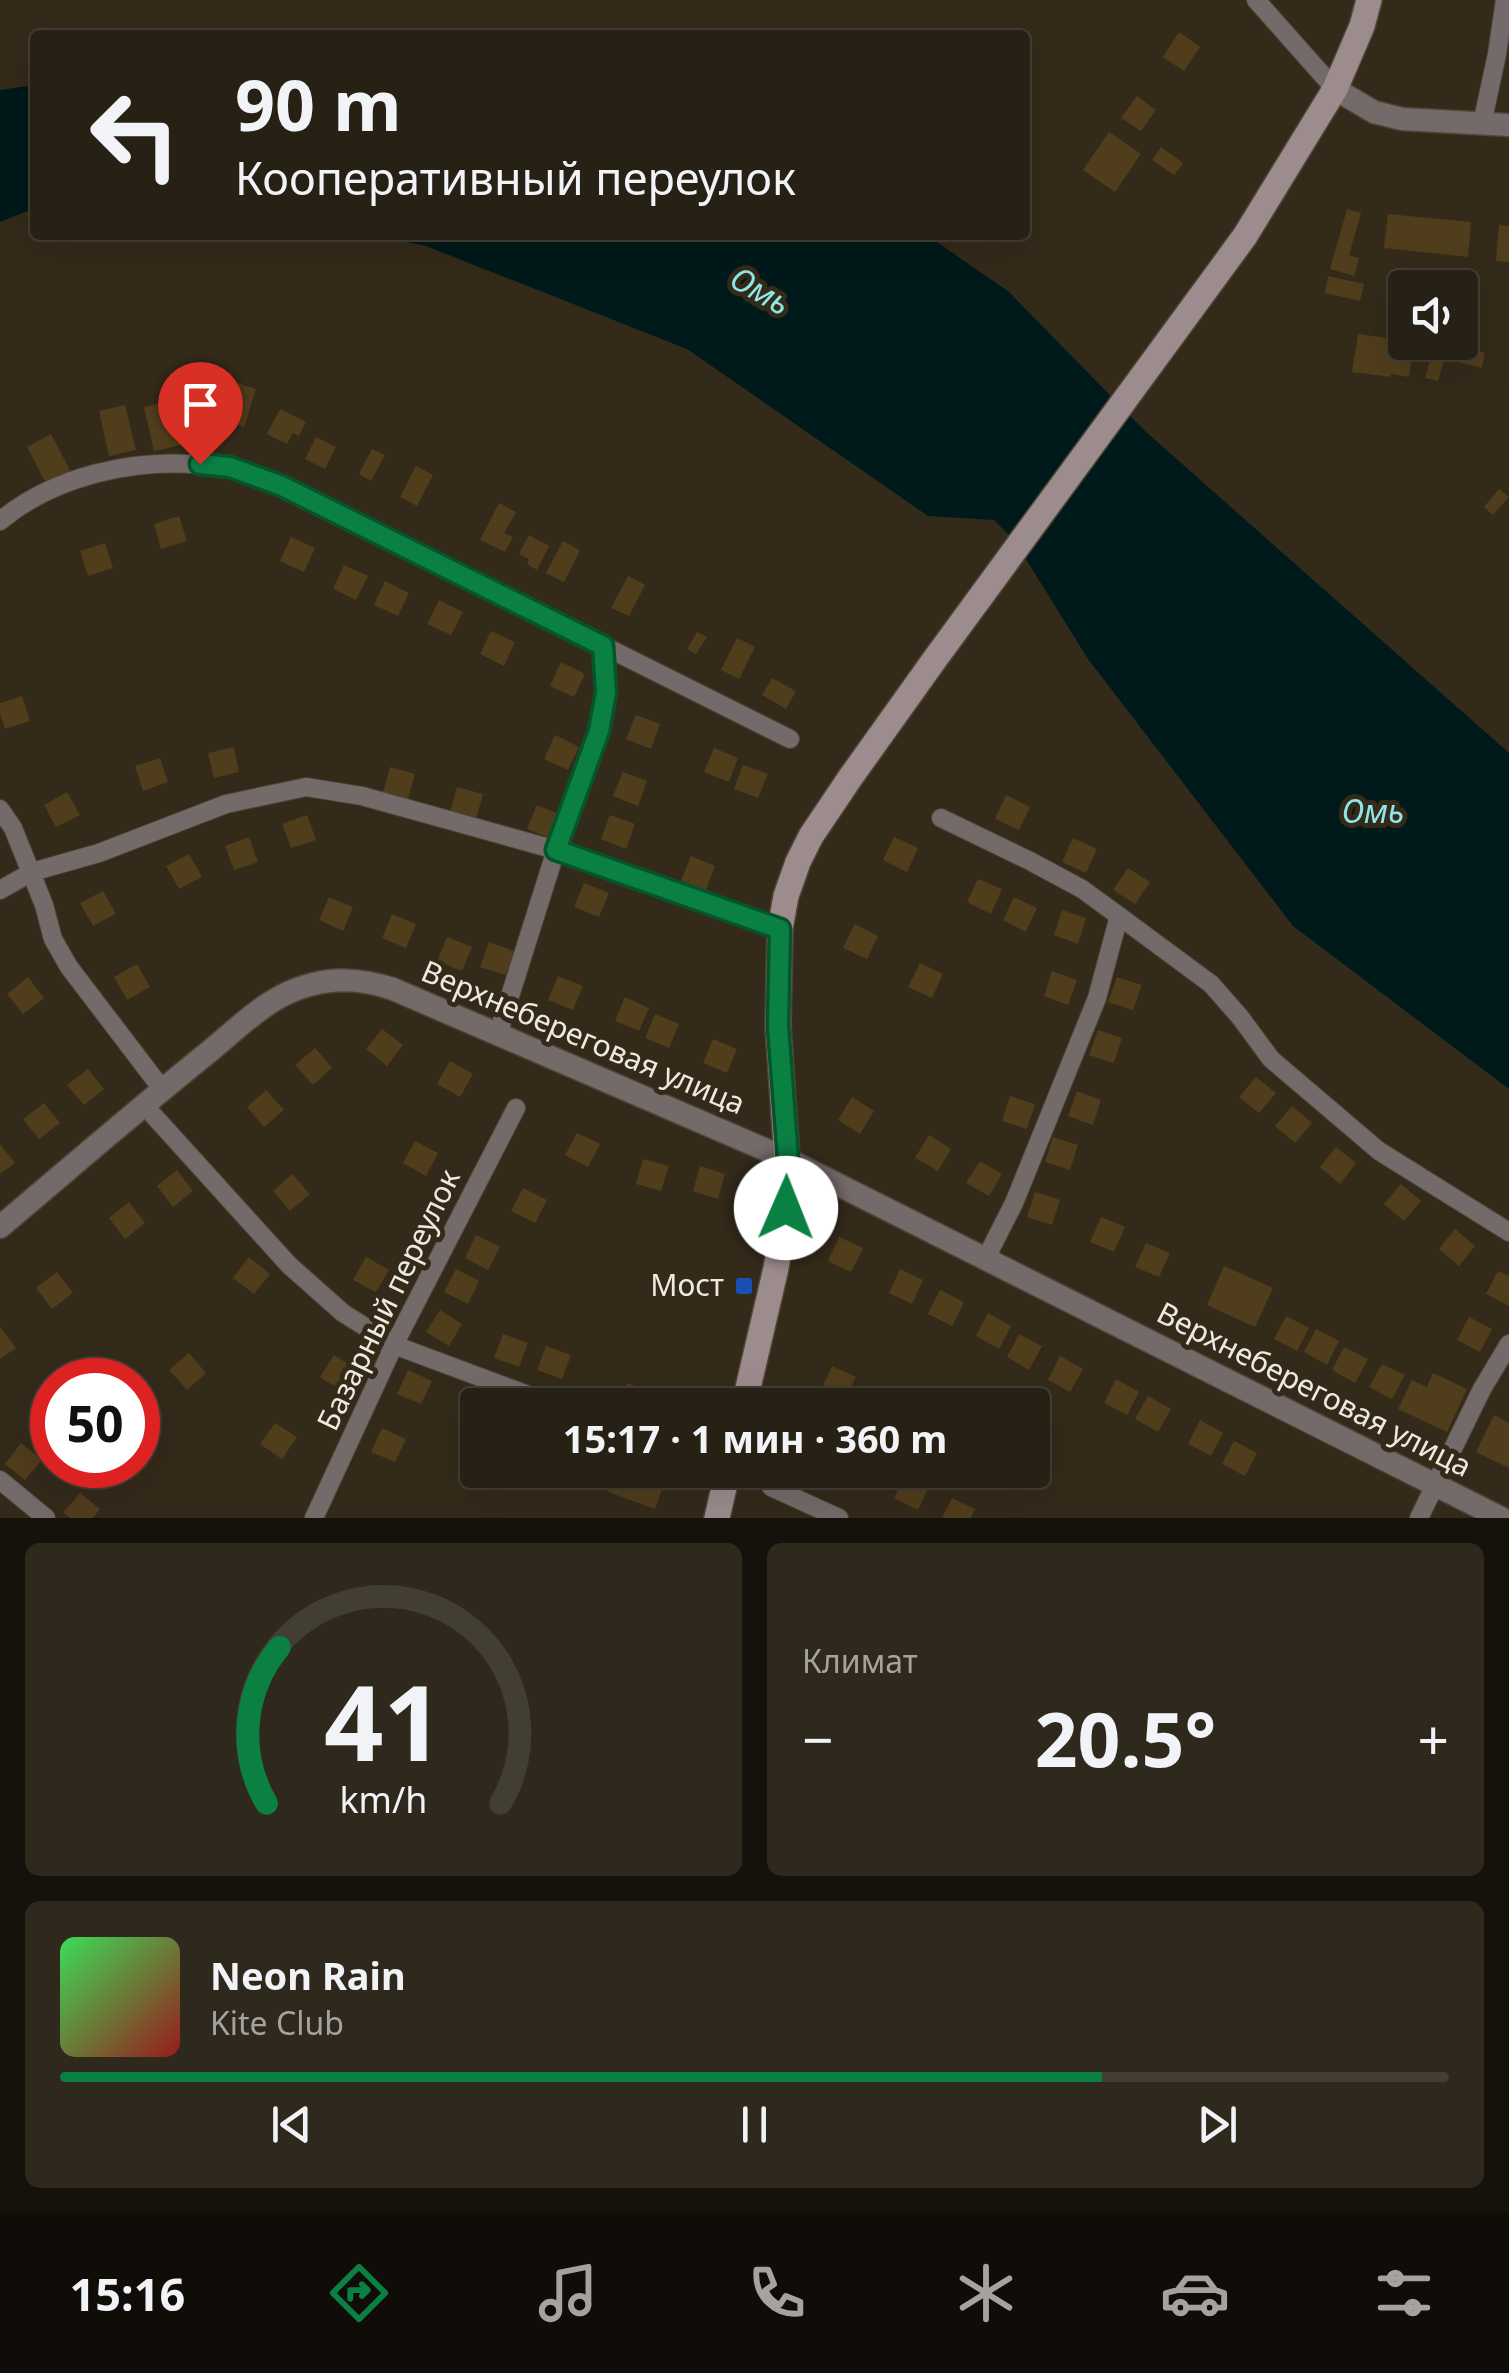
<!DOCTYPE html>
<html lang="ru">
<meta charset="utf-8">
<style>
:root{--surface:#272014;--page:#2f281d;--text:#f1f3f6;--muted:#a4a3a0;--line:#433e34;--accent:#0b8043}
body{margin:0;font-family:"Noto Sans",sans-serif;background:var(--page);color:var(--text);height:100vh;display:flex;flex-direction:column;font-size:38px;white-space:nowrap}
*{box-sizing:border-box;margin:0}
p{font-size:32px;color:var(--muted)}
.icon{flex:none;width:55px;height:55px;fill:none;stroke:currentColor;stroke-width:2;stroke-linecap:round;stroke-linejoin:round}
.map{position:relative;height:1518px;overflow:hidden}
.side{display:flex;flex-direction:column;gap:25px;padding:25px;background:#15120b;flex:1}
.side>*{flex:none}
.hud{position:absolute;left:30px;top:30px;width:1000px;height:210px;border-radius:10px;box-shadow:0 10px 40px #0002,0 0 0 2px var(--line);background:#272014;color:var(--text);overflow:hidden}
.fabs{position:absolute;left:1388px;top:270px;display:grid;gap:20px}
.fabs a{display:grid;place-items:center;width:90px;height:90px;border-radius:10px;background:var(--surface);box-shadow:0 10px 40px #0002,0 0 0 2px var(--line);font-size:50px}
.speed{position:absolute;left:30px;top:1358px;display:flex;gap:20px;font-size:50px;font-weight:700;text-align:center}
.speed>*{display:grid;place-content:center;width:130px;height:130px;border-radius:50%;background:var(--surface);box-shadow:0 10px 40px #0002,0 0 0 2px var(--line);line-height:1}
.speed .limit{border:15px solid #d22;background:#fff;color:#111}
.pin{position:absolute;display:grid;place-items:center;width:85px;height:85px;color:#fff;margin:-102px -42px;border-radius:50% 50% 50% 0;rotate:-45deg;box-shadow:0 0 10px #0007}
.pin .icon{rotate:45deg}
.me{position:absolute;width:110px;margin:-55px;rotate:1deg;stroke-linejoin:round;filter:drop-shadow(0 0 8px #0008)}
.turn{display:flex;align-items:center;gap:35px;height:210px;padding:0 40px;font-size:45px}
.turn .icon{width:130px;height:130px;stroke-width:2.5}
.turn b{display:block;font-size:70px;line-height:85px}
.big{font-size:75px;font-weight:700;line-height:1.1}
.side .card{flex:1;display:flex;flex-direction:column;justify-content:center;gap:15px;min-width:0;padding:0 35px;border-radius:15px;background:var(--page)}
.side .dial{align-items:center;gap:0}
.dial svg{height:260px;overflow:visible;fill:none;stroke:var(--line);stroke-width:7;stroke-linecap:round;text-anchor:middle}
.dial text{fill:var(--text);stroke:none}
.song{display:flex;align-items:center;gap:30px}
.cover{width:120px;height:120px;border-radius:15px;background:linear-gradient(135deg,hsl(130 70% 55%),hsl(0 70% 35%))}
.played{height:10px;border-radius:5px;background:linear-gradient(90deg,var(--accent) 75%,var(--line) 75%)}
.keys{display:flex;justify-content:space-around;direction:ltr}
.heat{display:flex;justify-content:space-between;align-items:center;font-size:55px;direction:ltr}
.side .tiles{flex:1;display:grid;gap:25px;grid-template-columns:1fr 1fr}
.card:last-child{grid-column:span 2}
.trip{position:absolute;left:460px;top:1388px;width:590px;height:100px;border-radius:10px;background:var(--surface);box-shadow:0 10px 40px #0002,0 0 0 2px var(--line);font-weight:700;line-height:100px;text-align:center}
.tabs{display:flex;height:160px;justify-content:space-around;align-items:center;background:#100d08;color:var(--muted)}
.tabs .icon{width:70px;height:70px}
.tabs .current{color:var(--accent)}
.tabs b{font-size:45px;color:var(--text)}
.map>svg:first-child{display:block}
.water{fill:#00191a}
.building{fill:#503d1c}
.lines{fill:none;stroke-linecap:round;stroke-linejoin:round}
.minor-casing{stroke:#4e4536;stroke-width:20}
.tertiary-casing{stroke:#4e4536;stroke-width:25}
.secondary-casing{stroke:#4e4536;stroke-width:28}
.minor{stroke:#746a6a;stroke-width:18}
.tertiary{stroke:#746a6a;stroke-width:22}
.secondary{stroke:#9d8c8e;stroke-width:25}
.route-casing{stroke:#07532c;stroke-width:25}
.route{stroke:#0b8043;stroke-width:18}
.transit-dot{fill:#1a4fb4;stroke:#342a1a;stroke-width:4}
.labels{text-anchor:middle;stroke-width:10;stroke-linejoin:round;paint-order:stroke}
.street-label{font-size:30px;fill:#efe9df;stroke:#342a1a}
.poi-label{font-size:30px;fill:#efe9df;stroke:#342a1a;text-anchor:end}
.water-label{font-size:32px;font-style:italic;fill:#8fe7e7;stroke:#342a1a}
</style>
<div class="map">
<svg width="1509" height="1518" viewBox="0 0 1509 1518">
<rect width="100%" height="100%" fill="#342a1a"/>
<g class="water">
<path d="M35,85V208L0,222V90Z"/>
<path d="M375,235H927L1009,292L1146,432L1509,753V1089L1293,926L1088,659L1014,540L994,520L928,516L687,349L426,246Z"/>
</g>
<g class="building">
<path d="M1179,32L1200,47L1184,71L1163,57Z"/>
<path d="M1137,96L1156,110L1141,131L1121,118Z"/>
<path d="M1109,132L1141,154L1115,192L1083,170Z"/>
<path d="M1161,147L1183,163L1174,175L1152,160Z"/>
<path d="M1347,209L1361,213L1349,255L1359,258L1354,276L1330,269Z"/>
<path d="M1388,214L1471,222L1468,257L1384,248Z"/>
<path d="M1499,225L1509,226V262L1496,261Z"/>
<path d="M1328,276L1364,284L1360,301L1325,293Z"/>
<path d="M1403,328H1405V342H1414L1409,377L1391,374V377L1352,372L1358,334L1401,340Z"/>
<path d="M1435,342H1449L1438,381L1425,378Z"/>
<path d="M1455,345L1485,353L1482,368L1451,360Z"/>
<path d="M199,364L217,367L210,401L173,394L178,369L197,373Z"/>
<path d="M231,381L256,389L244,427L225,421L232,401L225,399Z"/>
<path d="M170,401L181,445L154,451L144,407Z"/>
<path d="M125,405L136,450L109,456L99,411Z"/>
<path d="M280,409L306,422L299,436L293,433L287,444L267,434Z"/>
<path d="M51,434L72,474L48,487L27,447Z"/>
<path d="M316,437L336,447L325,469L305,459Z"/>
<path d="M372,449L385,455L371,481L359,474Z"/>
<path d="M416,466L433,475L417,506L400,497Z"/>
<path d="M1499,489L1509,497L1493,515L1484,507Z"/>
<path d="M499,503L516,512L504,533L513,537L505,552L480,540Z"/>
<path d="M179,516L187,541L161,549L154,524Z"/>
<path d="M529,535L549,546L537,570L527,564L529,559L519,554Z"/>
<path d="M291,537L315,548L304,572L280,561Z"/>
<path d="M563,541L580,550L564,582L546,573Z"/>
<path d="M105,543L113,568L88,576L80,551Z"/>
<path d="M344,565L368,576L356,600L333,589Z"/>
<path d="M628,576L645,585L629,616L611,608Z"/>
<path d="M385,581L409,593L398,616L374,605Z"/>
<path d="M439,600L463,612L451,635L427,624Z"/>
<path d="M491,631L515,642L504,666L480,654Z"/>
<path d="M697,632L707,637L696,654L687,649Z"/>
<path d="M737,638L755,647L739,679L721,670Z"/>
<path d="M561,662L585,674L574,697L550,686Z"/>
<path d="M772,678L796,691L786,709L762,695Z"/>
<path d="M22,696L30,721L5,729L0,714V703Z"/>
<path d="M636,715L660,724L651,749L626,739Z"/>
<path d="M555,735L579,747L568,770L544,759Z"/>
<path d="M234,747L239,772L214,778L208,753Z"/>
<path d="M714,748L738,758L729,782L704,772Z"/>
<path d="M160,758L168,782L143,791L135,766Z"/>
<path d="M743,765L768,774L758,798L734,789Z"/>
<path d="M390,767L415,774L408,799L383,792Z"/>
<path d="M623,772L647,781L638,806L613,796Z"/>
<path d="M457,787L483,794L476,819L450,812Z"/>
<path d="M67,792L80,815L56,827L44,805Z"/>
<path d="M1006,795L1030,807L1019,830L995,819Z"/>
<path d="M537,805L561,815L552,839L527,829Z"/>
<path d="M307,815L316,840L291,848L282,824Z"/>
<path d="M610,815L635,824L626,849L601,839Z"/>
<path d="M249,837L258,862L234,870L225,846Z"/>
<path d="M894,837L918,848L907,872L883,860Z"/>
<path d="M1073,838L1097,849L1086,873L1062,862Z"/>
<path d="M189,854L202,877L179,889L166,866Z"/>
<path d="M691,856L715,866L706,890L681,881Z"/>
<path d="M1128,868L1150,882L1135,904L1113,890Z"/>
<path d="M978,879L1002,889L991,914L967,902Z"/>
<path d="M584,883L609,893L599,917L574,907Z"/>
<path d="M103,891L116,914L93,926L80,903Z"/>
<path d="M329,897L353,907L343,931L319,920Z"/>
<path d="M1014,897L1037,908L1026,932L1003,920Z"/>
<path d="M1062,910L1086,918L1078,944L1054,935Z"/>
<path d="M392,914L416,924L406,948L382,938Z"/>
<path d="M855,924L878,936L867,959L843,948Z"/>
<path d="M447,937L472,947L462,971L437,961Z"/>
<path d="M489,942L514,951L506,975L480,967Z"/>
<path d="M920,963L943,974L932,998L908,987Z"/>
<path d="M137,964L150,987L127,1000L114,977Z"/>
<path d="M1052,971L1077,980L1068,1005L1044,996Z"/>
<path d="M558,976L583,986L573,1010L548,1000Z"/>
<path d="M28,977L44,998L23,1014L7,994Z"/>
<path d="M1117,977L1142,985L1133,1010L1108,1002Z"/>
<path d="M625,997L649,1008L639,1031L615,1021Z"/>
<path d="M655,1014L679,1024L669,1048L645,1038Z"/>
<path d="M382,1029L403,1045L387,1066L366,1049Z"/>
<path d="M1098,1030L1122,1038L1114,1063L1089,1055Z"/>
<path d="M713,1039L737,1049L727,1073L703,1063Z"/>
<path d="M315,1048L332,1068L313,1085L295,1065Z"/>
<path d="M450,1061L473,1074L460,1097L437,1084Z"/>
<path d="M88,1069L104,1089L84,1105L67,1085Z"/>
<path d="M1256,1077L1276,1093L1259,1113L1239,1097Z"/>
<path d="M266,1090L284,1110L264,1127L247,1107Z"/>
<path d="M1077,1091L1101,1100L1093,1125L1068,1116Z"/>
<path d="M1010,1096L1035,1104L1027,1129L1002,1121Z"/>
<path d="M852,1097L874,1111L860,1134L838,1120Z"/>
<path d="M44,1103L60,1123L39,1139L23,1119Z"/>
<path d="M1292,1106L1312,1123L1295,1143L1275,1126Z"/>
<path d="M577,1133L600,1144L588,1167L565,1155Z"/>
<path d="M929,1135L951,1149L938,1171L915,1158Z"/>
<path d="M1053,1137L1078,1145L1070,1170L1045,1162Z"/>
<path d="M415,1141L438,1153L426,1176L403,1163Z"/>
<path d="M0,1144L15,1163L0,1174Z"/>
<path d="M1336,1147L1356,1163L1340,1184L1320,1167Z"/>
<path d="M643,1159L669,1166L661,1191L636,1184Z"/>
<path d="M980,1161L1002,1174L989,1196L966,1183Z"/>
<path d="M700,1166L725,1174L718,1199L693,1191Z"/>
<path d="M177,1170L193,1191L173,1207L157,1186Z"/>
<path d="M292,1174L310,1194L290,1211L273,1191Z"/>
<path d="M1401,1184L1421,1201L1404,1221L1384,1204Z"/>
<path d="M523,1188L547,1200L535,1223L511,1211Z"/>
<path d="M752,1188L778,1195L770,1220L745,1213Z"/>
<path d="M1035,1192L1060,1200L1052,1225L1027,1217Z"/>
<path d="M129,1202L145,1223L125,1239L109,1218Z"/>
<path d="M1101,1217L1125,1227L1114,1252L1090,1242Z"/>
<path d="M1455,1229L1475,1246L1459,1266L1439,1249Z"/>
<path d="M476,1235L500,1247L488,1270L465,1258Z"/>
<path d="M839,1237L863,1248L851,1272L828,1261Z"/>
<path d="M1146,1243L1170,1253L1159,1277L1135,1267Z"/>
<path d="M249,1257L270,1274L254,1294L233,1278Z"/>
<path d="M366,1257L389,1270L376,1292L353,1280Z"/>
<path d="M1224,1266L1273,1288L1255,1327L1207,1305Z"/>
<path d="M456,1269L479,1281L468,1304L444,1292Z"/>
<path d="M900,1269L923,1280L912,1304L889,1293Z"/>
<path d="M1498,1271L1509,1276V1306L1486,1294Z"/>
<path d="M57,1272L73,1293L52,1309L36,1288Z"/>
<path d="M940,1290L964,1302L952,1326L928,1314Z"/>
<path d="M440,1310L462,1324L449,1346L426,1332Z"/>
<path d="M988,1313L1011,1326L999,1349L976,1336Z"/>
<path d="M1286,1316L1309,1328L1297,1351L1274,1339Z"/>
<path d="M1469,1317L1492,1329L1480,1352L1457,1340Z"/>
<path d="M0,1327L16,1348L0,1359Z"/>
<path d="M1316,1329L1339,1341L1327,1365L1304,1352Z"/>
<path d="M503,1334L528,1343L519,1367L494,1358Z"/>
<path d="M1019,1334L1042,1346L1029,1370L1007,1357Z"/>
<path d="M546,1346L571,1355L562,1379L537,1370Z"/>
<path d="M1344,1347L1368,1359L1355,1383L1332,1370Z"/>
<path d="M189,1353L206,1373L187,1390L169,1370Z"/>
<path d="M334,1355L356,1369L342,1391L320,1377Z"/>
<path d="M1060,1356L1083,1369L1070,1392L1048,1380Z"/>
<path d="M1382,1364L1405,1375L1392,1399L1369,1387Z"/>
<path d="M832,1366L856,1377L844,1400L821,1390Z"/>
<path d="M408,1370L432,1381L421,1404L397,1394Z"/>
<path d="M1433,1373L1467,1389L1447,1432L1398,1409L1412,1380L1427,1387Z"/>
<path d="M1116,1379L1139,1392L1127,1415L1104,1403Z"/>
<path d="M627,1383L652,1392L647,1405H619Z"/>
<path d="M1148,1396L1171,1409L1158,1432L1135,1419Z"/>
<path d="M138,1404L152,1418L138,1433Z"/>
<path d="M1494,1415L1509,1423V1468L1476,1452Z"/>
<path d="M1200,1420L1223,1433L1211,1456L1188,1444Z"/>
<path d="M275,1423L297,1437L282,1459L260,1444Z"/>
<path d="M382,1428L406,1439L395,1462L371,1452Z"/>
<path d="M1234,1441L1257,1453L1245,1476L1222,1464Z"/>
<path d="M21,1443L42,1460L25,1480L5,1464Z"/>
<path d="M616,1470H669L655,1509L608,1492Z"/>
<path d="M836,1470H864L857,1487L833,1476Z"/>
<path d="M905,1475L929,1486L918,1510L894,1498Z"/>
<path d="M80,1493L100,1509L93,1518H70L63,1513Z"/>
<path d="M952,1498L975,1509L971,1518H942Z"/>
</g>
<g class="lines">
<defs>
<g id="minor">
<path d="M1256,0L1335,89"/>
<path d="M1482,124L1497,54L1505,0"/>
<path d="M0,521C54,476 134,458 203,465C213,465 224,465 234,468C270,479 305,497 340,514L790,739"/>
<path d="M0,809L13,828L44,905L53,939L69,967L162,1089"/>
<path d="M941,818L1030,861L1082,889L1119,916L1211,984L1240,1017L1271,1059L1379,1151L1509,1232"/>
<path d="M0,890L32,872L99,853L226,804L306,787L362,796L556,850L780,929"/>
<path d="M498,1034L556,850L599,731L606,692L603,646"/>
<path d="M144,1105L289,1265L343,1313L394,1345L555,1405"/>
<path d="M986,1258L1014,1203L1097,998L1119,916"/>
<path d="M0,1480L46,1518"/>
<path d="M771,1487L839,1518"/>
<path d="M314,1518L394,1345L516,1108"/>
<path d="M1419,1518L1482,1389L1509,1344"/>
</g>
<g id="tertiary">
<path d="M1335,89L1374,112L1402,119L1509,125"/>
<path d="M0,1227C70,1168 139,1108 210,1051C237,1029 264,1001 297,989C330,977 360,978 393,989L787,1159L1501,1518"/>
</g>
<g id="secondary">
<path d="M744,1405L776,1268L786,1208L787,1159L778,1026L780,929L786,896L798,862L811,836L850,778L935,659L1245,236L1335,89L1362,26L1369,0"/>
<path d="M717,1518L728,1470"/>
</g>
</defs>
<use href="#minor" class="minor-casing"/>
<use href="#tertiary" class="tertiary-casing"/>
<use href="#secondary" class="secondary-casing"/>
<use href="#minor" class="minor"/>
<use href="#tertiary" class="tertiary"/>
<use href="#secondary" class="secondary"/>
</g>
<g class="lines">
<defs>
<path id="route" d="M200,464L230,467L282,486L603,646L606,692L599,731L556,850L780,929L778,1026L788,1159L786,1208"/>
</defs>
<use href="#route" class="route-casing"/>
<use href="#route" class="route"/>
</g>
<rect class="transit-dot" x="734" y="1276" width="20" height="20" rx="5"/>
<g class="labels">
<g class="street-label">
<text transform="translate(583 1038) rotate(23)" y="10">Верхнебереговая улица</text>
<text transform="translate(389 1300) rotate(-64)" y="10">Базарный переулок</text>
<text transform="translate(1314 1390) rotate(27)" y="10">Верхнебереговая улица</text>
</g>
<g class="poi-label">
<text x="724" y="1296">Мост</text>
</g>
<g class="water-label">
<text transform="translate(760 291) rotate(30)" y="11">Омь</text>
<text x="1373" y="823">Омь</text>
</g>
</g>
</svg>
<div class="fabs">
<a><svg class="icon" aria-label="sound" viewBox="0 0 24 24"><path d="M4 9h4l5-4v14l-5-4H4zM17 9q2 3 0 6"/></svg></a>
</div>
<div class="speed"><div class="limit">50</div></div>
<div class="pin" style="left:200px;top:464px;background:#d93025"><svg class="icon" aria-label="arrive" viewBox="0 0 24 24"><path d="M6 21V4h12l-3 4 3 4H6"/></svg></div>
<svg class="me" style="left:786px;top:1208px" viewBox="-20 -20 40 40"><circle r="19" fill="#fff"/><path d="M0-13L10 11 0 6-10 11z" fill="#0b8043"/></svg>
<div class="trip">15:17 · 1 мин · 360 m</div>
<div class="hud">
<div class="turn"><svg class="icon" aria-label="left" viewBox="0 0 24 24"><path d="M17 20v-9H6M10 6l-5 5 5 5"/></svg><div><b>90 m</b>Кооперативный переулок</div></div>
</div>
</div>
<section class="side">
<div class="tiles">
<div class="card dial"><svg viewBox="0 0 100 80">
<path d="M14 69A42 42 0 1 1 86 69"/>
<path d="M14 69A42 42 0 0 1 18 21" stroke="#0b8043"/>
<text x="50" y="56" font-size="32" font-weight="700">41</text>
<text x="50" y="72" font-size="11">km/h</text>
</svg></div>
<div class="card"><p>Климат</p>
<div class="heat"><a>−</a><b class="big">20.5°</b><a>+</a></div>
</div>
<div class="card">
<div class="song"><i class="cover"></i><div><b>Neon Rain</b><p>Kite Club</p></div></div>
<div class="played"></div>
<div class="keys"><svg class="icon" aria-label="previous" viewBox="0 0 24 24"><path d="M18 5L8 12l10 7zM5 5v14"/></svg><svg class="icon" aria-label="pause" viewBox="0 0 24 24"><path d="M8 5v14M16 5v14"/></svg><svg class="icon" aria-label="next" viewBox="0 0 24 24"><path d="M6 5l10 7-10 7zM19 5v14"/></svg></div>
</div>
</div>
</section>
<nav class="tabs">
<b>15:16</b>
<svg class="icon current" aria-label="directions" viewBox="0 0 24 24"><path d="M12 3l9 9-9 9-9-9zM9 14v-3h6M13 9l2 2-2 2"/></svg>
<svg class="icon" aria-label="music" viewBox="0 0 24 24"><path d="M9 18V5l10-2v13"/><circle cx="6" cy="18" r="3"/><circle cx="16" cy="16" r="3"/></svg>
<svg class="icon" aria-label="phone" viewBox="0 0 24 24"><path d="M5 4h4l2 5-3 2q2 4 5 5l2-3 5 2v4C11 20 4 13 5 4z"/></svg>
<svg class="icon" aria-label="climate" viewBox="0 0 24 24"><path d="M12 3v18M4 7l16 10M4 17L20 7"/></svg>
<svg class="icon" aria-label="car" viewBox="0 0 24 24"><path d="M5 17H2v-5l4-1 3-4h7l3 4 3 1v5h-3M9 17h6M6 11h13"/><circle cx="7" cy="17" r="2"/><circle cx="17" cy="17" r="2"/></svg>
<svg class="icon" aria-label="filters" viewBox="0 0 24 24"><path d="M4 7h16M4 17h16"/><circle cx="9" cy="7" r="2"/><circle cx="15" cy="17" r="2"/></svg>
</nav>
